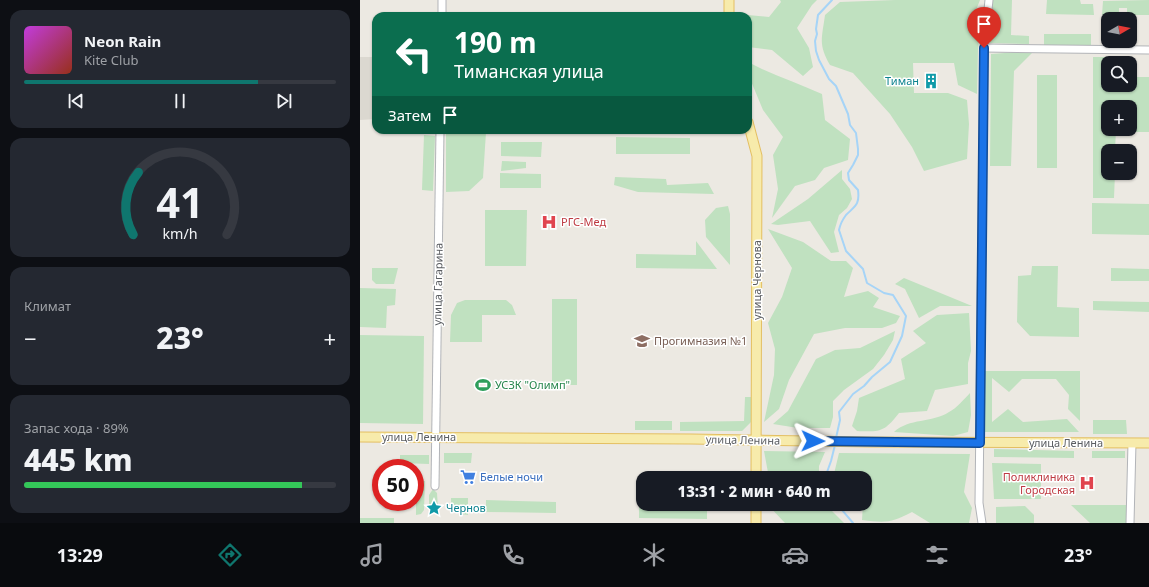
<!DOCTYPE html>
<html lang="ru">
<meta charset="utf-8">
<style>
:root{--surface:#171b24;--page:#242831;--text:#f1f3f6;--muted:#9ea1a6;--line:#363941;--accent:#0f766e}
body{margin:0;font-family:"Noto Sans",sans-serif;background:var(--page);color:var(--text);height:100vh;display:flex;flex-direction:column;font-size:15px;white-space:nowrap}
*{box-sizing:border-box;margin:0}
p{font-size:13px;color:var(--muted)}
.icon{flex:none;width:22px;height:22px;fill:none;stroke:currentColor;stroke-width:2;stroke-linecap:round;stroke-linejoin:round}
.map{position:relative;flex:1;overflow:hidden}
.sheet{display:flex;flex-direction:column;gap:10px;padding:10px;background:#0d0f14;width:360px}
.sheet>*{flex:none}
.banner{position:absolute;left:12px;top:12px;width:380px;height:122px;border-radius:12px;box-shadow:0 1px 3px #0004;background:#0b6e4f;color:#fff;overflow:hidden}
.needle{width:26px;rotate:80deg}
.tools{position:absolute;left:741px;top:12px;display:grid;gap:8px}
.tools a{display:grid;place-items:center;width:36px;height:36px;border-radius:8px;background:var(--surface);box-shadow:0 1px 3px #0004;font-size:20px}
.speed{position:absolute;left:12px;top:459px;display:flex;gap:8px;font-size:20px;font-weight:700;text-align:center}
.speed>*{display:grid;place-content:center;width:52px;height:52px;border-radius:50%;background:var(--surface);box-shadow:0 1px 3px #0004;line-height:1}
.speed .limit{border:6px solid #d22;background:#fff;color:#111}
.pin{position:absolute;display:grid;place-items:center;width:34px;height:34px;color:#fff;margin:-41px -17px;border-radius:50% 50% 50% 0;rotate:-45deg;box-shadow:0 0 4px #0007}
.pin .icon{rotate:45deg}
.me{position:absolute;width:44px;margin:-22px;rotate:91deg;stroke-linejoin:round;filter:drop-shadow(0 0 3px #0008)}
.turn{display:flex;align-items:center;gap:14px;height:84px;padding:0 16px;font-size:18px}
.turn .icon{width:52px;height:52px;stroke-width:2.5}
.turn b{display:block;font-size:28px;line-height:34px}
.then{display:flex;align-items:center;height:38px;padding:0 16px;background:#0003;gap:8px;font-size:15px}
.big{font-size:30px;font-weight:800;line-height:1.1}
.sheet .tile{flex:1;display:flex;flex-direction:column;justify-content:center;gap:6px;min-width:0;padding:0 14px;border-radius:12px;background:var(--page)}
.sheet .dial{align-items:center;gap:0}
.dial svg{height:104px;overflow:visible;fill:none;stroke:var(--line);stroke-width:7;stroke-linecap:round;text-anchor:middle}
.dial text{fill:var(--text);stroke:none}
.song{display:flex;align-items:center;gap:12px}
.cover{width:48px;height:48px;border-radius:6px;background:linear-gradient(135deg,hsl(290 70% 55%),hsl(10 70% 35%))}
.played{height:4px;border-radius:2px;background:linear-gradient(90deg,var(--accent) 75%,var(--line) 75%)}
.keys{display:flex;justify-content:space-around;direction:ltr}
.heat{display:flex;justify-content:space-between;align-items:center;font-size:22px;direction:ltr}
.charge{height:6px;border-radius:3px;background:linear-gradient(90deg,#34c759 89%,var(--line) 0)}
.trip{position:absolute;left:276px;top:471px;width:236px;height:40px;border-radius:12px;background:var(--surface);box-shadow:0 1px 3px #0004;font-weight:800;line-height:40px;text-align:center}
.menu{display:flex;height:64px;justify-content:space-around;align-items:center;background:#090b0e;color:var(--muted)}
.menu .icon{width:28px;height:28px}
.menu .selected{color:var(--accent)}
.menu b{font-size:18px;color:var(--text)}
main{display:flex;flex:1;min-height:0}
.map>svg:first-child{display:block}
.education{fill:#dbd8d0}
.green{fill:#c0e1c0}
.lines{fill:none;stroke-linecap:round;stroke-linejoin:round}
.stream{stroke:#a6d4f7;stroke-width:2}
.minor-casing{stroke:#b2b4b8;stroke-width:9}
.major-casing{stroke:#e4bf62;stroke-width:11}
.minor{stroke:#fff;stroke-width:7}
.major{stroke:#f7ebab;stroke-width:9}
.route-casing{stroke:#114b97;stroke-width:10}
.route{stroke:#1a73e8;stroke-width:7}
.labels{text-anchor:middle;stroke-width:3;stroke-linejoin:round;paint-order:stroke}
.culture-label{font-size:11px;fill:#0d838f;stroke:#fff;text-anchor:end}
.health-label{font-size:11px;fill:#be3a42;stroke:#fff;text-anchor:start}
.street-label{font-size:11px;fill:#5a5d61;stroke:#fff}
.education-label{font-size:11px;fill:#785e54;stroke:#fff;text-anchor:start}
.leisure-label{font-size:11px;fill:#27864d;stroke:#fff;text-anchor:start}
.shop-label{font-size:11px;fill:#366cbe;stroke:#fff;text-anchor:start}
</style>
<main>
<section class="sheet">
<div class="tile">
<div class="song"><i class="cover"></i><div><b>Neon Rain</b><p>Kite Club</p></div></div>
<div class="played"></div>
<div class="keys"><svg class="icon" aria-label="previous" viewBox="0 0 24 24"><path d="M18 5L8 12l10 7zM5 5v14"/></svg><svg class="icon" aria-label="pause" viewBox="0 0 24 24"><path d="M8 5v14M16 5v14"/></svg><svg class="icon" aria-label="next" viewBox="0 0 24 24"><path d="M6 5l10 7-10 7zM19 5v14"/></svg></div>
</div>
<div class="tile dial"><svg viewBox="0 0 100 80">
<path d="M14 69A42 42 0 1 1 86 69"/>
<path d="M14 69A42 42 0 0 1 18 21" stroke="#0f766e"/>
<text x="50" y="56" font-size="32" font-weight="700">41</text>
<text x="50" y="72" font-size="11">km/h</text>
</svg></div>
<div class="tile"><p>Климат</p>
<div class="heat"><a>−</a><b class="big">23°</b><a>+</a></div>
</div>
<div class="tile"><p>Запас хода · 89%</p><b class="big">445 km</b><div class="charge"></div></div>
</section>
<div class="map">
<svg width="789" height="523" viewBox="0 0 789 523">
<rect width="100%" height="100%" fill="#ece9e2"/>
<path class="education" d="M0,57H16V119L0,120Z"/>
<g class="green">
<path d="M420,0H457L452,5L437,28L449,48L453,67L443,76L412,50L388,47V16H378L377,14L409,17L421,2Z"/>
<path d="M535,0H620L616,10L620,27L618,49L617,94L598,85L594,63H553L554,93H588L607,100L609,124L607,159L564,171L552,147L530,114L493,73L470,65C458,44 462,38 465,15L480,2Z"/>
<path d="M633,0H652L651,35L669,36V44L630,43Z"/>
<path d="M687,0H720L721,4H733L734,15L686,14Z"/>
<path d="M789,0V15H767V8H759V15H742L743,1Z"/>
<rect x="684" y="34" width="47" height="12"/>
<path d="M745,38H748V41H770V38H773V48H745Z"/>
<path d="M674,51L654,71L651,166H630L631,54Z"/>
<path d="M733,57H746L748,85H770V77H789V132H770V107H748V129H756L755,151H748V173H755L754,198H733Z"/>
<path d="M388,62C412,75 438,83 462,94L465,120L490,139L488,160L464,168L455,180L435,186L412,218L418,189L413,155L423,137L403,110L388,74Z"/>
<rect x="677" y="75" width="20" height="93"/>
<path d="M86,131L126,132L123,178L109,191L86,192Z"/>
<path d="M64,135L75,136L73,191L62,190Z"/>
<path d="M256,137L330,138V154H256Z"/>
<path d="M141,142H182L181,157L141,156Z"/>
<path d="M142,161L166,162V168L141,171Z"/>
<path d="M482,170V179L490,189L492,199L487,208L479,215L474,232L479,252L471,253L450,221L418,225L411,224L448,199Z"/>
<path d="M140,173L181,174V188H140Z"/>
<path d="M255,177L306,179L307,185L348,183L354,194L278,192L254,185Z"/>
<path d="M732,203L789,204V235L732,234Z"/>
<path d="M368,206L370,214V265L346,237L345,220L356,208Z"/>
<path d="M125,210H167L166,266H125Z"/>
<path d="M408,229L443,242L471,261H486L493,268L484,297L508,291L519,298L513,307L540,316L536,323L522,328H485L454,334L429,380L419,409L404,422L414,375L415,349L408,323L422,297L432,268Z"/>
<path d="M336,241L357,269L276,268V254L336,255Z"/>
<path d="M672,266H698L697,307L719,308V337L670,336L657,322L658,276L671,275Z"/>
<path d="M12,268H38L34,284H16L12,280Z"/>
<path d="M751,268L789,269V281H751Z"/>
<path d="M544,278L612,306H580L559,318L545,289L535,284Z"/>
<path d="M0,288L36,289L35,305L27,306L26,328L0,327Z"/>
<rect x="192" y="299" width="25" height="86"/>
<path d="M105,300H146L152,305L156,315H122V342H90L91,315L97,303Z"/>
<path d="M733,301L789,302V312L733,310Z"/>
<path d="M609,313L611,351L608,363V384L575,390L567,411L539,413C524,432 521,432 497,431L492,426L497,411L499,398L545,379L541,359L566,343L553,331L577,315Z"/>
<path d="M535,331L533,340L524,355L513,369L484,390L473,401V417L470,428H438L413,424L428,411L456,359L475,350L500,348Z"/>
<path d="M0,335L64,336L63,424L0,423Z"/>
<path d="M624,371H720V421L708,409L709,395L696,379H662L649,392L632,378V422L648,409L663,422L707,419L719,432H623Z"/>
<path d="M610,393L611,415L608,432L593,436L534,432C549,418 572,423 589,412C597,408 604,399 610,393Z"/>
<path d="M385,397H393L391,422L382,431H320V422L384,421Z"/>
<path d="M733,420H766L767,434H733Z"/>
<rect x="275" y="421" width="37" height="9"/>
<path d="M634,449L714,451V458L634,457Z"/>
<path d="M404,451L465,452L459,466V478H409Z"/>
<rect x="732" y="451" width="33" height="7"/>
<path d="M84,453H112L111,463H84Z"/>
<path d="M479,453L610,454L604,492L612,508L609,523H570L552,512C531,523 526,523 502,520L503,504H505V478H473Z"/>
<path d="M40,455H69V464L40,463Z"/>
<path d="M632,463L681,464V499H634Z"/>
<path d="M56,481H65L64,510L61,514L56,515Z"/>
<path d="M73,489L77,493L78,510L74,513L69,509V495Z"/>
<path d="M91,498H108V515L100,514L91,504Z"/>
<path d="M126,500L196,502V513L126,512Z"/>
<path d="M279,502H283V504H347V519L279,518Z"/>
<path d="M407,504H465L484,523H425Z"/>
<path d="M711,505H769V523H730Z"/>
<path d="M665,506L674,515V523H636V507Z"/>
<rect x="0" y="518" width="34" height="5"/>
</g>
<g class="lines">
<g class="stream">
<path d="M472,0L458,15L456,29L457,34L455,41L456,51L459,60L469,79L476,86L488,114L490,125L496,133L498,149V155L493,165L488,173L489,180L498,190C500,205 495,206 486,215C483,219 480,225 479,230L486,251L503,269L507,283L524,293L533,295L546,316L542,336L530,362L512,377L504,386L493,394L479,412L480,420L476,438"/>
<path d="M466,478V475L471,461L475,445"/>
<path d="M477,504L493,523"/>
</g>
<defs>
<g id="minor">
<path d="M82,16V0"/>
<path d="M624,48L789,50"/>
<path d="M75,486L80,130"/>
<path d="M622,523L619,503L624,48L629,0"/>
<path d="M770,523L772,443"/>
</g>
<g id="major">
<path d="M369,16V0"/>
<path d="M388,122L397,156L396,478"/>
<path d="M0,437L331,439L511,442L789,443"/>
<path d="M396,523V504"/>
</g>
</defs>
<use href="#minor" class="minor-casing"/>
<use href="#major" class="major-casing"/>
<use href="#minor" class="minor"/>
<use href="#major" class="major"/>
</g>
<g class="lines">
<defs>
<path id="route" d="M453,441L620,443L624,48"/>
</defs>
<use href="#route" class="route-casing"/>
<use href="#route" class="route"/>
</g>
<defs>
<symbol id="building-bare" viewBox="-9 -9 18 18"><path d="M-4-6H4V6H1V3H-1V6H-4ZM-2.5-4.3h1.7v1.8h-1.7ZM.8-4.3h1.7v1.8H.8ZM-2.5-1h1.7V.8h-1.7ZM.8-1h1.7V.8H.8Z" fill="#0f9aa8" stroke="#fff" stroke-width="2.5" paint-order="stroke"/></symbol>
<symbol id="hospital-bare" viewBox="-9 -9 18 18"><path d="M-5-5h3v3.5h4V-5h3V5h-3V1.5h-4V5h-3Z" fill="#e0444e" stroke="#fff" stroke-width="2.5" paint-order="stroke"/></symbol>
<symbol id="school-bare" viewBox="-9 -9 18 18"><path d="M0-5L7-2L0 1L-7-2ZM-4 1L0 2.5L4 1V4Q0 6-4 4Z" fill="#8d6e63" stroke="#fff" stroke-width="2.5" paint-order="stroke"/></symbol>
<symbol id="stadium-bare" viewBox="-9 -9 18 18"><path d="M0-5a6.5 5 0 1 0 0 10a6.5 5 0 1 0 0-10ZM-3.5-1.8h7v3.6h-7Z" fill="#2e9e5b" stroke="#fff" stroke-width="2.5" paint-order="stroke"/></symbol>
<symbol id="supermarket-bare" viewBox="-9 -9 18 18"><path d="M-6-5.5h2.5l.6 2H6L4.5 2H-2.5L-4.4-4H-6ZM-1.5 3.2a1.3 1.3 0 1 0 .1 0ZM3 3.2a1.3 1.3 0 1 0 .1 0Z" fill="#3f7fe0" stroke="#fff" stroke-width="2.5" paint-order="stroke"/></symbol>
<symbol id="sight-bare" viewBox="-9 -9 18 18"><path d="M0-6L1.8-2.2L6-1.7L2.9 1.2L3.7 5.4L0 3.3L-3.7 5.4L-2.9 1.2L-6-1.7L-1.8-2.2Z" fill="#0f9aa8" stroke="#fff" stroke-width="2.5" paint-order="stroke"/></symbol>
</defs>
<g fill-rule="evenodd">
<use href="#building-bare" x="560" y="70" width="22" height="22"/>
<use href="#hospital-bare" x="178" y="211" width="22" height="22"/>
<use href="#school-bare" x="271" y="330" width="22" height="22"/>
<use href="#stadium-bare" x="112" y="374" width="22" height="22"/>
<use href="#supermarket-bare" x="97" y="466" width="22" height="22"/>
<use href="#hospital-bare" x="716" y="472" width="22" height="22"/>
<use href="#sight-bare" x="63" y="497" width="22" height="22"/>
</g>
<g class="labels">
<g class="culture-label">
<text x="559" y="85">Тиман</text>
<text x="86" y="512" text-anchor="start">Чернов</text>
</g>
<g class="health-label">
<text x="201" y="226">РГС-Мед</text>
<text x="715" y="481" text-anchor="end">Поликлиника<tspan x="715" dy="13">Городская</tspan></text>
</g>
<g class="street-label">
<text transform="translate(397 280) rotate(-90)" y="4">улица Чернова</text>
<text transform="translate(78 284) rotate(-89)" y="4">улица Гагарина</text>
<text x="59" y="441">улица Ленина</text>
<text transform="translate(383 440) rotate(1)" y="4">улица Ленина</text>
<text x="706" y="447">улица Ленина</text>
</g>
<g class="education-label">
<text x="294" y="345">Прогимназия №1</text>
</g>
<g class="leisure-label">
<text x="135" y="389">УСЗК "Олимп"</text>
</g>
<g class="shop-label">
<text x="120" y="481">Белые ночи</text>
</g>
</g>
</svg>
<div class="tools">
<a><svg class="needle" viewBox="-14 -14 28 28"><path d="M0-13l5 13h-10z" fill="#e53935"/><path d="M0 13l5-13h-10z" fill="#9ea1a6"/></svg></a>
<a><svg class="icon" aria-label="search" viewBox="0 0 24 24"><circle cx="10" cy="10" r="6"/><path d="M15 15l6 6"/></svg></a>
<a>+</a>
<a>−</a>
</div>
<div class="speed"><div class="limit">50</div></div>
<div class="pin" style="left:624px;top:48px;background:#d93025"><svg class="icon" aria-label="arrive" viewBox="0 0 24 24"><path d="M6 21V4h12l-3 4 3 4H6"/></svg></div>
<svg class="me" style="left:453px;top:441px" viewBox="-20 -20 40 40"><path d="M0-17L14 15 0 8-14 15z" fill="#1a73e8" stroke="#fff" stroke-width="4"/></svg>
<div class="trip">13:31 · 2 мин · 640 m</div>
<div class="banner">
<div class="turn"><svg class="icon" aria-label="left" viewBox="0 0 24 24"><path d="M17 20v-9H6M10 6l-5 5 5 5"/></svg><div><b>190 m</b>Тиманская улица</div></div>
<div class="then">Затем<svg class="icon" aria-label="arrive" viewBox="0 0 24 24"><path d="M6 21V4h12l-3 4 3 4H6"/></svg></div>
</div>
</div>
</main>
<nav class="menu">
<b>13:29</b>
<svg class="icon selected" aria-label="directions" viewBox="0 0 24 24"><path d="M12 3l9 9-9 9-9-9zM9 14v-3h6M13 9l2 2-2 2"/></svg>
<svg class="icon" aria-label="music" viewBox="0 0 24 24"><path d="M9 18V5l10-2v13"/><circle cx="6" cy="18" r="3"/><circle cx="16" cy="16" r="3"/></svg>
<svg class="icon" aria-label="phone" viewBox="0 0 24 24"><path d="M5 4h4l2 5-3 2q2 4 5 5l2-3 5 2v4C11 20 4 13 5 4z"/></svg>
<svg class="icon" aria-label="climate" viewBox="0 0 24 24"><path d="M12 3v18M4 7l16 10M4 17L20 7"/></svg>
<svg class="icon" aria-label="car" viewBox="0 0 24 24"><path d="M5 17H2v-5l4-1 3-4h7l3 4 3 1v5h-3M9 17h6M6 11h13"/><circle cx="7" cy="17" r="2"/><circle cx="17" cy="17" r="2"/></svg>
<svg class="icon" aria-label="filters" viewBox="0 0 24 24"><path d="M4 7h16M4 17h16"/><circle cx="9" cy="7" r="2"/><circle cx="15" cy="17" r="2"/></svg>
<b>23°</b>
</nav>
